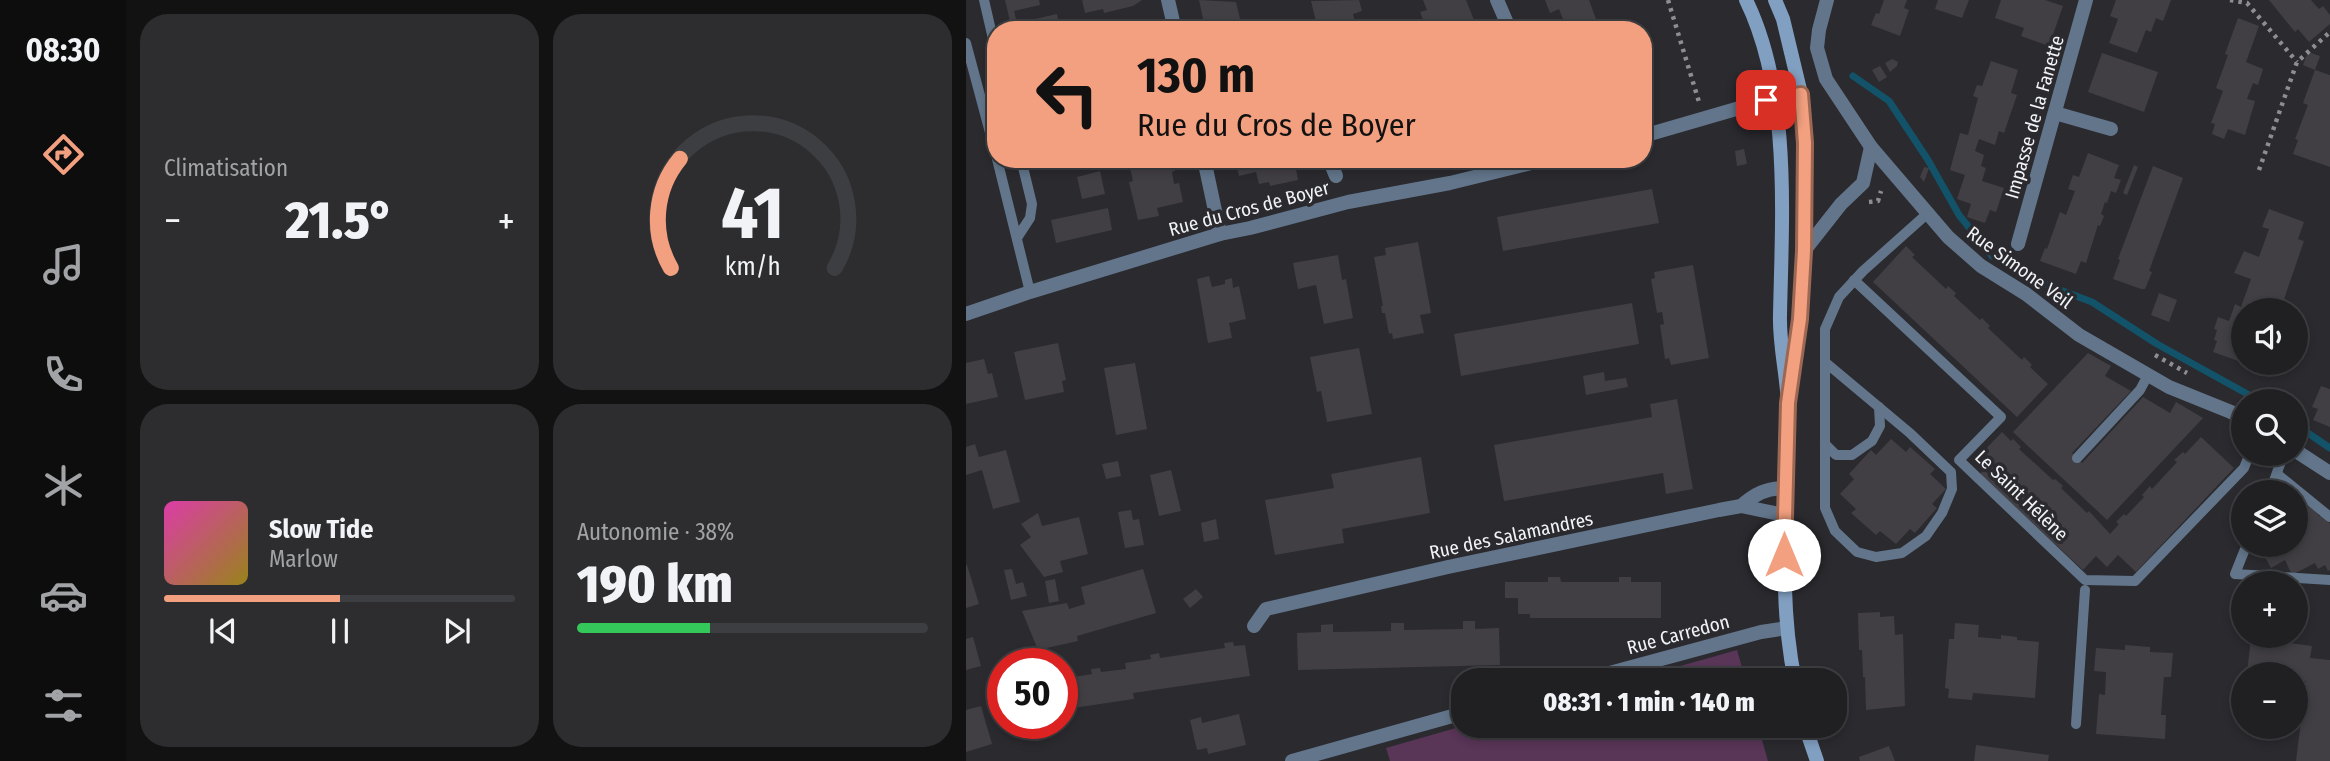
<!DOCTYPE html>
<html lang="fr">
<meta charset="utf-8">
<style>
:root{--surface:#202023;--page:#2d2d30;--text:#f1f3f6;--muted:#a2a3a6;--line:#3d3e41;--accent:#f2a07f}
body{margin:0;font-family:"Fira Sans Condensed",sans-serif;background:var(--page);color:var(--text);height:100vh;display:flex;flex-direction:column;font-size:26px;white-space:nowrap}
*{box-sizing:border-box;margin:0}
p{font-size:23px;color:var(--muted)}
.icon{flex:none;width:38px;height:38px;fill:none;stroke:currentColor;stroke-width:2;stroke-linecap:round;stroke-linejoin:round}
.map{position:relative;flex:1;overflow:hidden}
.sheet{display:flex;flex-direction:column;gap:14px;padding:14px;background:#121213;width:840px}
.sheet>*{flex:none}
.hud{position:absolute;left:21px;top:21px;width:665px;height:147px;border-radius:28px;box-shadow:0 4px 10px #0003,0 0 0 2px var(--line);background:#f2a07f;color:#111;overflow:hidden}
.fabs{position:absolute;left:1265px;top:298px;display:grid;gap:14px}
.fabs a{display:grid;place-items:center;width:77px;height:77px;border-radius:50%;background:var(--surface);box-shadow:0 4px 10px #0003,0 0 0 2px var(--line);font-size:35px}
.speed{position:absolute;left:21px;top:648px;display:flex;gap:14px;font-size:35px;font-weight:700;text-align:center}
.speed>*{display:grid;place-content:center;width:91px;height:91px;border-radius:50%;background:var(--surface);box-shadow:0 4px 10px #0003,0 0 0 2px var(--line);line-height:1}
.speed .limit{border:10px solid #d22;background:#fff;color:#111}
.pin{position:absolute;display:grid;place-items:center;width:60px;height:60px;color:#fff;margin:-30px;border-radius:14px;box-shadow:0 4px 10px #0006}
.me{position:absolute;width:77px;margin:-38px;rotate:0deg;stroke-linejoin:round;filter:drop-shadow(0 0 5px #0008)}
.turn{display:flex;align-items:center;gap:24px;height:147px;padding:0 35px;font-size:32px}
.turn .icon{width:91px;height:91px;stroke-width:2.5}
.turn b{display:block;font-size:49px;line-height:60px}
.big{font-size:52px;font-weight:800;line-height:1.1}
.sheet .card{flex:1;display:flex;flex-direction:column;justify-content:center;gap:10px;min-width:0;padding:0 24px;border-radius:28px;background:var(--page)}
.sheet .dial{align-items:center;gap:0}
.dial svg{height:182px;overflow:visible;fill:none;stroke:var(--line);stroke-width:7;stroke-linecap:round;text-anchor:middle}
.dial text{fill:var(--text);stroke:none}
.song{display:flex;align-items:center;gap:21px}
.cover{width:84px;height:84px;border-radius:10px;background:linear-gradient(135deg,hsl(320 70% 55%),hsl(50 70% 35%))}
.played{height:7px;border-radius:4px;background:linear-gradient(90deg,var(--accent) 50%,var(--line) 50%)}
.keys{display:flex;justify-content:space-around;direction:ltr}
.heat{display:flex;justify-content:space-between;align-items:center;font-size:38px;direction:ltr}
.charge{height:10px;border-radius:5px;background:linear-gradient(90deg,#34c759 38%,var(--line) 0)}
.sheet .tiles{flex:1;display:grid;gap:14px;grid-template-columns:repeat(2,1fr)}
.trip{position:absolute;left:485px;top:668px;width:396px;height:70px;border-radius:28px;background:var(--surface);box-shadow:0 4px 10px #0003,0 0 0 2px var(--line);font-weight:800;line-height:70px;text-align:center}
main{display:flex;flex:1;min-height:0}
.menu{display:flex;flex-direction:column;width:126px;justify-content:space-around;align-items:center;background:#0d0d0e;color:var(--muted)}
.menu .icon{width:49px;height:49px}
.menu .active{color:var(--accent)}
.menu b{font-size:32px;color:var(--text)}
.map>svg:first-child{display:block}
.green{fill:#593558}
.lines{fill:none;stroke-linecap:round;stroke-linejoin:round}
.stream{stroke:#135369;stroke-width:7}
.building{fill:#413f44}
.path{stroke:#8e8e92;stroke-width:4.5;stroke-dasharray:3.5 5;stroke-linecap:butt}
.service{stroke:#62758a;stroke-width:10}
.minor{stroke:#62758a;stroke-width:14}
.tertiary{stroke:#62758a;stroke-width:14}
.secondary{stroke:#819fc1;stroke-width:14}
.route-casing{stroke:#9d6853;stroke-width:18}
.route{stroke:#f2a07f;stroke-width:12}
.labels{text-anchor:middle;stroke-width:7;stroke-linejoin:round;paint-order:stroke}
.street-label{font-size:19px;fill:#f2f3f6;stroke:#2a2a2f}
</style>
<main>
<nav class="menu">
<b>08:30</b>
<svg class="icon active" aria-label="directions" viewBox="0 0 24 24"><path d="M12 3l9 9-9 9-9-9zM9 14v-3h6M13 9l2 2-2 2"/></svg>
<svg class="icon" aria-label="music" viewBox="0 0 24 24"><path d="M9 18V5l10-2v13"/><circle cx="6" cy="18" r="3"/><circle cx="16" cy="16" r="3"/></svg>
<svg class="icon" aria-label="phone" viewBox="0 0 24 24"><path d="M5 4h4l2 5-3 2q2 4 5 5l2-3 5 2v4C11 20 4 13 5 4z"/></svg>
<svg class="icon" aria-label="climate" viewBox="0 0 24 24"><path d="M12 3v18M4 7l16 10M4 17L20 7"/></svg>
<svg class="icon" aria-label="car" viewBox="0 0 24 24"><path d="M5 17H2v-5l4-1 3-4h7l3 4 3 1v5h-3M9 17h6M6 11h13"/><circle cx="7" cy="17" r="2"/><circle cx="17" cy="17" r="2"/></svg>
<svg class="icon" aria-label="filters" viewBox="0 0 24 24"><path d="M4 7h16M4 17h16"/><circle cx="9" cy="7" r="2"/><circle cx="15" cy="17" r="2"/></svg>
</nav>
<section class="sheet">
<div class="tiles">
<div class="card"><p>Climatisation</p>
<div class="heat"><a>−</a><b class="big">21.5°</b><a>+</a></div>
</div>
<div class="card dial"><svg viewBox="0 0 100 80">
<path d="M14 69A42 42 0 1 1 86 69"/>
<path d="M14 69A42 42 0 0 1 18 21" stroke="#f2a07f"/>
<text x="50" y="56" font-size="32" font-weight="700">41</text>
<text x="50" y="72" font-size="11">km/h</text>
</svg></div>
<div class="card">
<div class="song"><i class="cover"></i><div><b>Slow Tide</b><p>Marlow</p></div></div>
<div class="played"></div>
<div class="keys"><svg class="icon" aria-label="previous" viewBox="0 0 24 24"><path d="M18 5L8 12l10 7zM5 5v14"/></svg><svg class="icon" aria-label="pause" viewBox="0 0 24 24"><path d="M8 5v14M16 5v14"/></svg><svg class="icon" aria-label="next" viewBox="0 0 24 24"><path d="M6 5l10 7-10 7zM19 5v14"/></svg></div>
</div>
<div class="card"><p>Autonomie · 38%</p><b class="big">190 km</b><div class="charge"></div></div>
</div>
</section>
<div class="map">
<svg width="1364" height="761" viewBox="0 0 1364 761">
<rect width="100%" height="100%" fill="#2a2a2f"/>
<g class="green">
<path d="M771,650L780,681H661Z"/>
<path d="M497,726H792L802,761H424L420,748Z"/>
</g>
<g class="lines">
<g class="stream">
<path d="M887,76L923,101L962,160L993,215L1026,256L1081,285L1126,302L1191,344L1294,401"/>
<path d="M1330,425L1364,448"/>
</g>
</g>
<g class="building">
<path d="M39,0H73L74,5L48,11L51,23L91,14L94,30H46Z"/>
<path d="M116,0H176L167,6L138,13L137,9L119,13Z"/>
<path d="M233,0L270,2L274,19L257,23L259,27L251,29L250,25L239,28Z"/>
<path d="M393,0L396,11L387,14L391,30H352L345,1Z"/>
<path d="M457,0H500L512,30H473L472,27L461,30L454,12L461,10Z"/>
<path d="M579,0H623L634,30H580L578,26L597,19L593,9L584,13Z"/>
<path d="M918,0H941L938,8L943,10L934,36L905,25L910,13L913,14Z"/>
<path d="M972,0H1003L996,18L969,9Z"/>
<path d="M1035,0H1079L1097,6L1083,46L1055,36L1058,28L1029,18Z"/>
<path d="M1150,0H1205L1197,21L1190,18L1185,32L1180,30L1171,53L1143,43L1152,19L1144,16Z"/>
<path d="M1303,0H1345L1353,9L1357,6L1364,15V24L1343,42L1332,29L1329,32Z"/>
<path d="M1272,18L1293,26L1280,62L1297,69L1292,85L1287,83L1281,99L1289,101L1279,135L1262,129L1258,139L1246,134L1249,124L1245,123L1257,91L1250,88L1262,55L1259,54Z"/>
<path d="M1342,52L1354,56L1349,70L1337,65Z"/>
<path d="M1136,53L1192,72L1178,112L1122,92Z"/>
<path d="M926,59L932,62L931,66L924,72L919,63Z"/>
<path d="M1025,61L1052,70L1045,93L1051,95L1038,133L1033,131L1029,145L1013,139L1009,151L1018,155L1015,166L1020,168L1016,181L1038,188L1030,212L1024,210L1019,223L1001,217L1005,204L991,199L999,175L984,170L994,133L1002,135L1012,98L1007,96L1011,85L1016,86Z"/>
<path d="M914,66L921,77L913,82L906,70Z"/>
<path d="M1349,70L1364,75V167L1327,154L1332,140L1329,139L1342,105L1337,103Z"/>
<path d="M778,149L781,164L771,166L769,151Z"/>
<path d="M1122,153L1153,165L1148,178L1155,180L1150,193L1145,191L1141,203L1139,202L1135,214L1138,216L1134,226L1132,225L1120,263L1115,261L1110,274L1074,261L1079,248L1081,249L1094,212L1100,215L1109,191L1102,189L1107,175L1113,177Z"/>
<path d="M80,159H109L110,163L83,169Z"/>
<path d="M162,159H206L209,171L206,172L208,184L213,183L217,202L191,208L193,216L172,220L163,182L167,181Z"/>
<path d="M269,159H328L332,180L304,186L303,182L293,184L290,172L273,176Z"/>
<path d="M1168,165L1172,167L1161,195L1157,193Z"/>
<path d="M1187,166L1217,178L1183,271L1186,272L1179,289H1175L1147,279L1154,260L1152,259Z"/>
<path d="M958,167L963,168L958,182L954,177Z"/>
<path d="M134,171L139,194L116,199L111,177Z"/>
<path d="M686,189L693,223L537,251L531,217Z"/>
<path d="M142,208L146,230L90,243L85,220Z"/>
<path d="M1303,209L1338,222L1332,239L1338,241L1316,305L1311,303L1309,310H1278V363L1247,352L1251,341L1248,340L1251,330L1248,329L1252,317L1263,321L1269,304L1275,307L1285,279L1268,273L1278,251L1293,257L1303,229L1296,227Z"/>
<path d="M452,242L465,313L454,315L458,333L427,339L426,333L423,334L419,313H416L415,306H417L408,257L420,255L419,248Z"/>
<path d="M940,246L949,255L946,257L980,289L982,286L990,293L988,296L1014,320L1016,318L1024,326L1022,328L1056,360L1058,357L1066,365L1064,367L1082,384L1051,417L907,282Z"/>
<path d="M372,255L376,280L380,279L387,318L358,324L350,285L332,289L327,263Z"/>
<path d="M727,265L743,358L705,365L703,358L699,359L694,325L698,324L696,312L691,313L685,279L689,278L688,272Z"/>
<path d="M243,276L246,287L259,284V280L266,278L267,288L273,286L280,319L263,323L266,338L242,343L231,279Z"/>
<path d="M1193,293L1211,300L1203,322L1185,315Z"/>
<path d="M666,303L673,344L495,376L488,334Z"/>
<path d="M92,343L100,380L96,381L98,392L59,400L48,352Z"/>
<path d="M393,348L406,414L361,422L355,391L351,392L344,357Z"/>
<path d="M1122,353L1145,366L1139,376L1165,391L1106,453L1116,463L1177,397L1204,413L1210,402L1237,418L1141,520L1047,432Z"/>
<path d="M18,359L22,374L26,373L32,397L0,404V363Z"/>
<path d="M169,363L181,429L150,435L138,368Z"/>
<path d="M638,372L639,381L660,378L662,387L620,395L617,376Z"/>
<path d="M1355,386L1364,389V427L1347,420L1352,409L1346,407Z"/>
<path d="M711,399L727,489L700,494L697,473L538,501L528,445L686,417L684,404Z"/>
<path d="M1036,432L1045,441L1047,439L1055,447L1053,449L1087,480L1089,479L1097,486L1095,488L1121,513L1123,511L1144,534L1153,524L1150,522L1158,514L1160,516L1178,497L1176,495L1184,486L1186,489L1211,462L1208,460L1217,452L1219,454L1235,437L1268,468L1170,572L1152,555L1141,567L1130,556L1117,570L1014,474L1018,469L1009,460Z"/>
<path d="M925,439L940,452L944,447L969,469L964,474L980,489L966,504L971,508L949,533L944,529L930,544L914,531L910,535L885,513L890,509L874,494L888,479L883,474L905,450L910,455Z"/>
<path d="M9,444L13,457L40,450L54,502L27,509L16,470L0,475V447Z"/>
<path d="M455,457L464,513L376,529L378,543L309,555L299,500L368,488L365,474Z"/>
<path d="M152,461L155,476L140,479L136,464Z"/>
<path d="M205,470L215,511L193,516L184,475Z"/>
<path d="M1347,505L1353,516L1358,513L1364,524V570L1362,571L1359,565L1352,569L1349,563L1326,575L1319,560L1305,568L1292,544H1330V507L1333,512Z"/>
<path d="M165,510L167,520L173,519L178,545L159,548L152,512Z"/>
<path d="M72,513L76,526L113,517L122,554L94,561L97,572L78,577L54,545L65,537L55,524Z"/>
<path d="M250,519L253,539L238,542L235,523Z"/>
<path d="M1,565L13,604L0,608V565Z"/>
<path d="M46,569L50,584L57,582L61,596L45,600L38,570Z"/>
<path d="M177,569L190,613L111,636L112,641L72,650L56,611L101,603L103,609L119,604L115,587Z"/>
<path d="M582,577H594L595,582H653V577H665V582H695V618H564V614H552V598H539V582H582Z"/>
<path d="M89,579L93,601L83,603L79,581Z"/>
<path d="M230,589L237,597L224,608L217,599Z"/>
<path d="M914,612V617L928,616L929,635L937,634L939,706L900,710L899,677H897L896,650H893L892,613Z"/>
<path d="M497,621H509V629L533,628L534,665L332,670L331,633L355,632V625L367,624V632L425,631V623H438V630L497,629Z"/>
<path d="M989,623L1013,625L1012,637L1035,639V635L1051,637V640L1073,642L1069,698L1007,693L1006,700L982,698L983,689L979,688L983,639H988Z"/>
<path d="M7,637L15,666L0,670V639Z"/>
<path d="M1285,638L1346,646L1344,658L1364,660V761H1330L1340,681L1330,679V674L1281,673Z"/>
<path d="M267,642L268,646L279,645L284,676L167,693L168,699L107,708L102,678L126,674L125,669L134,668L135,672L160,669L159,663L185,659L184,655L193,653L194,658L259,648L258,643Z"/>
<path d="M1159,645L1184,647V652L1207,653L1205,677H1198L1195,715H1200L1199,739L1130,734L1133,694L1139,695L1140,672L1128,671L1130,648L1159,650Z"/>
<path d="M15,706L26,744L0,752V710Z"/>
<path d="M273,714L280,745L242,754L241,748L231,750L224,720L235,717L236,723Z"/>
<path d="M1010,745L1083,755L1082,761H1008Z"/>
<path d="M923,746L929,761H894L893,757Z"/>
</g>
<g class="lines">
<g class="path">
<path d="M702,0L733,102"/>
<path d="M1264,0L1281,3L1331,62"/>
<path d="M1293,170L1331,62L1364,32"/>
<path d="M903,202L912,201L915,191"/>
<path d="M1189,355L1221,373"/>
</g>
<g class="service">
<path d="M18,0L30,52"/>
<path d="M0,43L30,155"/>
<path d="M31,159L64,292"/>
<path d="M51,238L64,218L66,204L55,159"/>
<path d="M888,280L1035,417L993,460L1119,580L1169,581L1278,468L1284,453"/>
<path d="M859,362L945,434L985,472L986,489L976,513L960,536L936,553L910,557L891,552L869,531L859,508V329L873,297L897,271L962,213"/>
<path d="M859,444L870,455H886L906,441L914,426L913,407"/>
<path d="M1111,458L1174,390L1182,375"/>
<path d="M1311,474L1364,517"/>
<path d="M1304,492L1318,453"/>
<path d="M1281,544L1269,574L1364,580"/>
<path d="M1110,724L1119,590"/>
</g>
<g class="minor">
<path d="M202,0L209,30"/>
<path d="M531,0L544,30"/>
<path d="M861,0L853,30L851,48L860,79L905,147L982,237L1015,266L1060,294L1113,335L1203,387L1265,412L1278,419"/>
<path d="M1089,113L1145,129"/>
<path d="M238,159L254,234"/>
<path d="M363,159L370,176"/>
<path d="M1052,244L1120,0"/>
<path d="M838,251L875,204L897,183L905,147"/>
<path d="M1330,451L1364,473"/>
<path d="M775,506C789,494 800,488 819,488"/>
<path d="M288,626L300,609L482,567L753,510L775,506L818,515"/>
<path d="M614,681L795,632L821,628"/>
<path d="M326,761L497,713"/>
</g>
<g class="tertiary">
<path d="M677,136L808,98L835,94"/>
<path d="M0,314L64,292L254,234L284,228L382,202L484,183L582,159"/>
</g>
<g class="secondary">
<path d="M780,0C825,92 816,215 814,315C813,345 821,375 822,405C823,497 810,589 829,681"/>
<path d="M809,0L817,19L835,94L839,143L838,251L834,319L825,381"/>
<path d="M839,726L851,761"/>
</g>
</g>
<g class="lines">
<defs>
<path id="route" d="M800,100L835,94L839,143L838,251L834,319L822,403L818,555"/>
</defs>
<use href="#route" class="route-casing"/>
<use href="#route" class="route"/>
</g>
<g class="labels">
<g class="street-label">
<text transform="translate(1068 117) rotate(-74)" y="7">Impasse de la Fanette</text>
<text transform="translate(283 208) rotate(-15)" y="7">Rue du Cros de Boyer</text>
<text transform="translate(1054 267) rotate(36)" y="7">Rue Simone Veil</text>
<text transform="translate(1056 495) rotate(44)" y="7">Le Saint Hélène</text>
<text transform="translate(545 535) rotate(-12)" y="7">Rue des Salamandres</text>
<text transform="translate(712 634) rotate(-15)" y="7">Rue Carredon</text>
</g>
</g>
</svg>
<div class="fabs">
<a><svg class="icon" aria-label="sound" viewBox="0 0 24 24"><path d="M4 9h4l5-4v14l-5-4H4zM17 9q2 3 0 6"/></svg></a>
<a><svg class="icon" aria-label="search" viewBox="0 0 24 24"><circle cx="10" cy="10" r="6"/><path d="M15 15l6 6"/></svg></a>
<a><svg class="icon" aria-label="layers" viewBox="0 0 24 24"><path d="M12 4l9 5-9 5-9-5zM3 14l9 5 9-5"/></svg></a>
<a>+</a>
<a>−</a>
</div>
<div class="speed"><div class="limit">50</div></div>
<div class="pin" style="left:800px;top:100px;background:#d93025"><svg class="icon" aria-label="arrive" viewBox="0 0 24 24"><path d="M6 21V4h12l-3 4 3 4H6"/></svg></div>
<svg class="me" style="left:818px;top:555px" viewBox="-20 -20 40 40"><circle r="19" fill="#fff"/><path d="M0-13L10 11 0 6-10 11z" fill="#f2a07f"/></svg>
<div class="trip">08:31 · 1 min · 140 m</div>
<div class="hud">
<div class="turn"><svg class="icon" aria-label="left" viewBox="0 0 24 24"><path d="M17 20v-9H6M10 6l-5 5 5 5"/></svg><div><b>130 m</b>Rue du Cros de Boyer</div></div>
</div>
</div>
</main>
